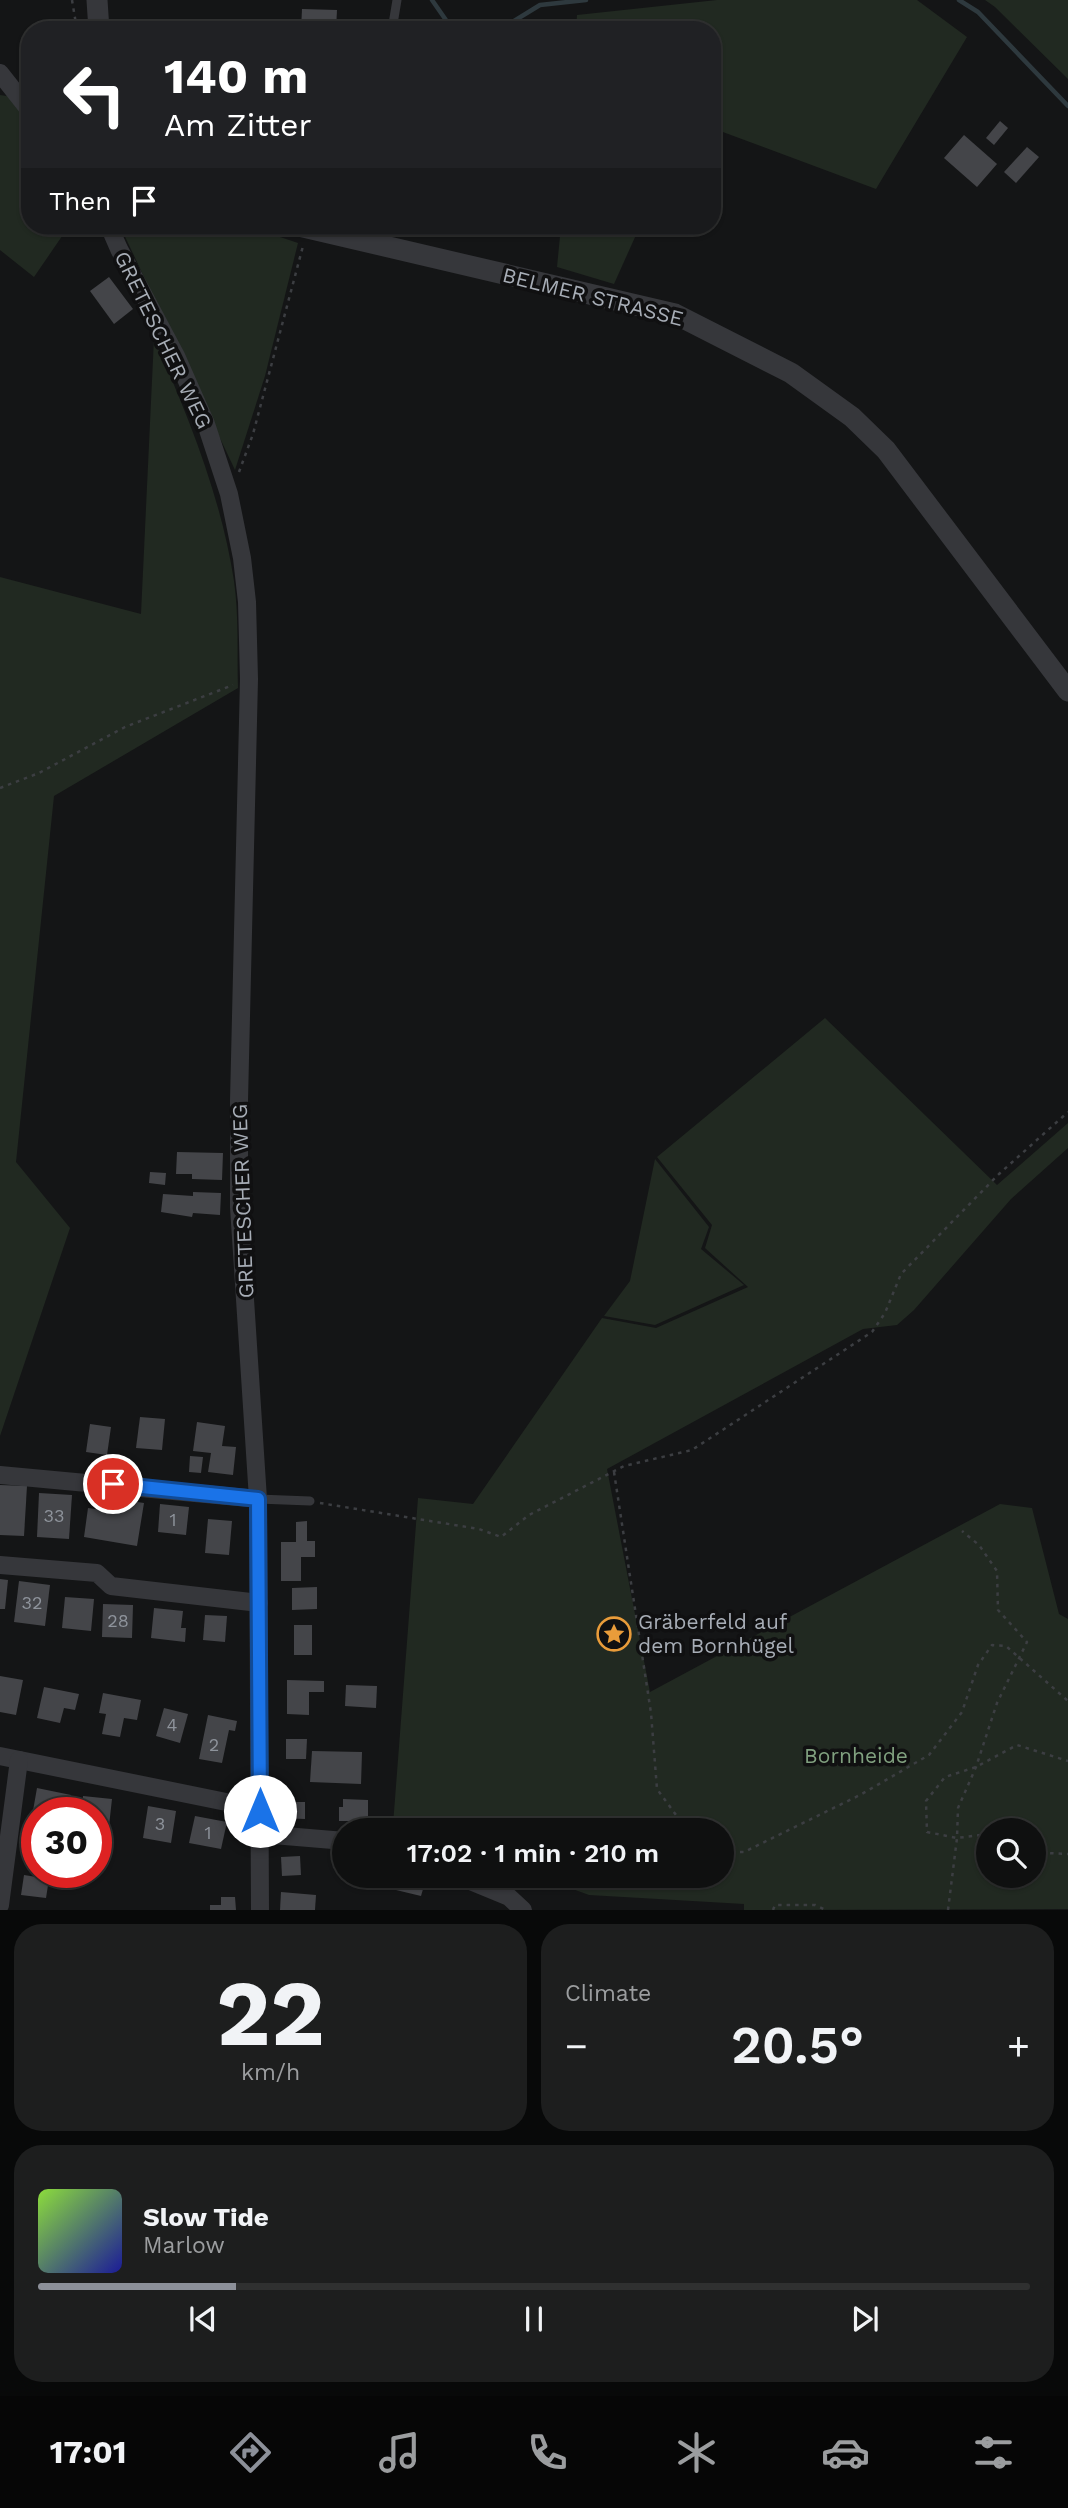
<!DOCTYPE html>
<meta charset="utf-8">
<style>
:root{--surface:#0f1010;--page:#1d1e1e;--text:#f1f3f6;--muted:#9b9d9f;--line:#2f3030;--accent:#8c9099}
body{margin:0;font-family:"Work Sans",sans-serif;background:var(--page);color:var(--text);height:100vh;display:flex;flex-direction:column;font-size:26px;white-space:nowrap}
*{box-sizing:border-box;margin:0}
p{font-size:23px;color:var(--muted)}
.icon{flex:none;width:38px;height:38px;fill:none;stroke:currentColor;stroke-width:2;stroke-linecap:round;stroke-linejoin:round}
.map{position:relative;height:1910px;overflow:hidden}
.details{display:flex;flex-direction:column;gap:14px;padding:14px;background:#080909;flex:1}
.details>*{flex:none}
.top-card{position:absolute;left:21px;top:21px;width:700px;height:214px;border-radius:28px;box-shadow:0 2px 5px #0004,0 0 0 2px var(--line);background:#202124;color:#fff;overflow:hidden}
.controls{position:absolute;left:976px;top:1818px;display:grid;gap:14px}
.controls a{display:grid;place-items:center;width:70px;height:70px;border-radius:50%;background:var(--surface);box-shadow:0 2px 5px #0004,0 0 0 2px var(--line);font-size:35px}
.speed{position:absolute;left:21px;top:1797px;display:flex;gap:14px;font-size:35px;font-weight:700;text-align:center}
.speed>*{display:grid;place-content:center;width:91px;height:91px;border-radius:50%;background:var(--surface);box-shadow:0 2px 5px #0004,0 0 0 2px var(--line);line-height:1}
.speed .limit{border:10px solid #d22;background:#fff;color:#111}
.pin{position:absolute;display:grid;place-items:center;width:60px;height:60px;color:#fff;margin:-30px;border:4px solid #fff;border-radius:50%;box-shadow:0 2px 7px #0007}
.me{position:absolute;width:77px;margin:-38px;rotate:0deg;stroke-linejoin:round;filter:drop-shadow(0 0 5px #0008)}
.turn{display:flex;align-items:center;gap:24px;height:147px;padding:0 28px;font-size:32px}
.turn .icon{width:91px;height:91px;stroke-width:2.5}
.turn b{display:block;font-size:49px;line-height:60px}
.then{display:flex;align-items:center;height:66px;padding:0 28px;background:#0003;gap:14px;font-size:26px}
.big{font-size:52px;font-weight:600;line-height:1.1}
.details .widget{flex:1;display:flex;flex-direction:column;justify-content:center;gap:10px;min-width:0;padding:0 24px;border-radius:28px;background:var(--page)}
.details .dial{align-items:center;gap:0}
.dial b{font-size:91px;line-height:1}
.song{display:flex;align-items:center;gap:21px}
.cover{width:84px;height:84px;border-radius:10px;background:linear-gradient(135deg,hsl(90 70% 55%),hsl(240 70% 35%))}
.played{height:7px;border-radius:4px;background:linear-gradient(90deg,var(--accent) 20%,var(--line) 20%)}
.keys{display:flex;justify-content:space-around;direction:ltr}
.heat{display:flex;justify-content:space-between;align-items:center;font-size:38px;direction:ltr}
.details .tiles{flex:1;display:grid;gap:14px;grid-template-columns:1fr 1fr}
.widget:last-child{grid-column:span 2}
.trip{position:absolute;left:332px;top:1818px;width:402px;height:70px;border-radius:35px;background:var(--surface);box-shadow:0 2px 5px #0004,0 0 0 2px var(--line);font-weight:600;line-height:70px;text-align:center}
.tabs{display:flex;height:112px;justify-content:space-around;align-items:center;background:#060606;color:var(--muted)}
.tabs .icon{width:49px;height:49px}
.tabs .current{color:var(--accent)}
.tabs b{font-size:32px;color:var(--text)}
.map>svg:first-child{display:block}
.green{fill:#212921;fill-rule:evenodd}
.lines{fill:none;stroke-linecap:round;stroke-linejoin:round}
.stream{stroke:#2e393e;stroke-width:4.5}
.building{fill:#444549}
.path{stroke:#3c3e42;stroke-width:2.5;stroke-dasharray:3.5 5;stroke-linecap:butt}
.service{stroke:#36373b;stroke-width:9}
.minor{stroke:#36373b;stroke-width:18}
.tertiary{stroke:#36373b;stroke-width:21}
.route-casing{stroke:#114b97;stroke-width:18}
.route{stroke:#1a73e8;stroke-width:12}
.labels{text-anchor:middle;stroke-width:7;stroke-linejoin:round;paint-order:stroke}
.number-label{font-size:18px;fill:#8e939b}
.street-label{font-size:21px;fill:#a7adb6;stroke:#101011}
.poi-label{font-size:21px;fill:#a7adb6;stroke:#101011;text-anchor:start}
.park-label{font-size:21px;fill:#80a07f;stroke:#101011}
</style>
<div class="map">
<svg width="1068" height="1910" viewBox="0 0 1068 1910">
<rect width="100%" height="100%" fill="#141516"/>
<g class="green">
<path d="M717,0H917L967,37L876,189L712,128V30H576L577,15Z"/>
<path d="M985,0H1068V79L995,7Z"/>
<path d="M0,95L13,97L30,120V226H69L34,277L0,250Z"/>
<path d="M120,226H247L298,243L265,376L235,470Z"/>
<path d="M561,226H640L614,284L557,267Z"/>
<path d="M154,338C188,416 221,496 234,581C239,616 237,653 238,688L54,796L16,1162L70,1228L0,1436V577L141,614Z"/>
<path d="M825,1018L997,1185L1068,1123V1148L1011,1199L914,1310L897,1325L863,1329L607,1469L650,1692L1000,1504L1032,1508L1059,1614L1068,1619V1909L744,1910V1904L589,1895L537,1876H723V1830H408L393,1825L418,1498L473,1504L602,1318L656,1328L748,1287L705,1248L712,1225L657,1157ZM1034,1830V1876H989V1830Z"/>
<path d="M655,1159L709,1227L701,1249L744,1285L655,1325L604,1316L630,1281Z"/>
</g>
<g class="lines">
<g class="stream">
<path d="M432,0L448,23L480,30"/>
<path d="M959,0L978,12L1068,106"/>
<path d="M499,30L540,5L586,0"/>
</g>
</g>
<g class="building">
<path d="M302,9L337,10L336,30H301Z"/>
<path d="M1000,121L1008,128L994,145L986,138Z"/>
<path d="M964,135L997,164L977,187L944,158Z"/>
<path d="M1027,147L1039,157L1016,183L1004,172Z"/>
<path d="M109,277L133,309L114,324L90,291Z"/>
<path d="M177,1152L223,1153L222,1180L192,1179V1174H176Z"/>
<path d="M150,1172L166,1173L165,1185L149,1183Z"/>
<path d="M193,1192L221,1193L220,1215L193,1213L192,1217L161,1212L163,1194L193,1196Z"/>
<path d="M140,1417L165,1419L162,1450L136,1448Z"/>
<path d="M197,1422L225,1426L222,1446L236,1447L233,1475L208,1472L211,1453L193,1451Z"/>
<path d="M90,1424L111,1427L107,1455L86,1452Z"/>
<path d="M190,1456L203,1457L201,1473L189,1472Z"/>
<path d="M0,1485L27,1486L24,1536L0,1535Z"/>
<path d="M39,1493L72,1495L69,1539L37,1537Z"/>
<path d="M111,1498L144,1503L137,1546L84,1537L88,1508L109,1511Z"/>
<path d="M160,1504L189,1507L186,1535L158,1532Z"/>
<path d="M208,1519L232,1521L229,1555L205,1553Z"/>
<path d="M307,1521V1541H315V1557H301V1581H281V1542H296V1522Z"/>
<path d="M0,1579L8,1580L5,1609H0Z"/>
<path d="M19,1581L50,1585L45,1626L14,1622Z"/>
<path d="M317,1587V1609L292,1610V1588Z"/>
<path d="M65,1597L94,1599L91,1631L62,1628Z"/>
<path d="M103,1604L133,1605L132,1638L102,1637Z"/>
<path d="M154,1608L183,1611L181,1628H186L185,1642L151,1638Z"/>
<path d="M205,1615L227,1616L225,1642L203,1640Z"/>
<rect x="294" y="1625" width="18" height="30"/>
<path d="M0,1676L23,1680L16,1715L0,1712Z"/>
<path d="M287,1680L324,1681V1692H309V1715L287,1714Z"/>
<path d="M346,1685L377,1686L376,1708L345,1706Z"/>
<path d="M44,1687L79,1694L75,1710L64,1708L60,1723L37,1718Z"/>
<path d="M103,1693L141,1700L137,1720L124,1718L120,1737L102,1734L106,1714L99,1713Z"/>
<path d="M164,1708L188,1714L180,1743L156,1736Z"/>
<path d="M208,1715L237,1721L235,1731L229,1730L222,1763L199,1759Z"/>
<path d="M286,1739H307L306,1759H286Z"/>
<path d="M312,1751L362,1752L361,1784L310,1782Z"/>
<path d="M37,1788L71,1795L67,1813H37V1823L31,1822Z"/>
<path d="M83,1796L112,1799L109,1826L96,1824V1813H82Z"/>
<path d="M343,1799L368,1800V1821H339V1807H343Z"/>
<path d="M281,1802H305V1819L281,1818Z"/>
<path d="M148,1806L176,1811L171,1843L143,1838Z"/>
<path d="M195,1816L227,1822L221,1849L189,1843Z"/>
<path d="M300,1856L301,1875L282,1876L281,1857Z"/>
<path d="M24,1875L49,1879L46,1898L21,1895Z"/>
<path d="M400,1876L426,1879L421,1896L396,1890Z"/>
<path d="M281,1892L316,1895L315,1910H280Z"/>
<path d="M221,1897H235L236,1910H210V1905H221Z"/>
</g>
<g class="lines">
<g class="path">
<path d="M72,0L77,30"/>
<path d="M239,472L253,434L303,246"/>
<path d="M0,788L39,773L125,727L233,685"/>
<path d="M614,1472L651,1713L657,1789L687,1830"/>
<path d="M320,1503L479,1529L501,1537L529,1515L624,1466L692,1450L872,1332L885,1313L901,1274L999,1174L1068,1112"/>
<path d="M989,1834L957,1838L927,1832L926,1801L945,1777L976,1767L1017,1745L1068,1761"/>
<path d="M1034,1848L1047,1853L1068,1854"/>
<path d="M723,1852H744L860,1795L929,1755L962,1712L978,1665L992,1645L1006,1646L1068,1701"/>
<path d="M773,1910L775,1905H815L826,1910"/>
<path d="M948,1910L957,1838L958,1808L976,1767L997,1703L1027,1642L998,1610L997,1571L979,1545L962,1531"/>
</g>
<g class="service">
<path d="M392,30L397,0"/>
<path d="M258,1499L310,1501"/>
</g>
<g class="minor">
<path d="M0,73L30,111"/>
<path d="M109,226L119,249L176,356L206,424L229,494L242,558L247,602L249,679L239,1101V1207L258,1499L260,1910"/>
<path d="M0,1475L258,1499"/>
<path d="M0,1565L97,1573L111,1586L259,1603"/>
<path d="M0,1756L231,1803L260,1811"/>
<path d="M261,1834L345,1841"/>
<path d="M458,1876L509,1897L523,1910"/>
<path d="M0,1905L19,1760"/>
</g>
<g class="tertiary">
<path d="M97,0L99,30"/>
<path d="M299,226L675,314L791,373L852,417L886,450L1068,691"/>
</g>
</g>
<g class="lines">
<defs>
<path id="route" d="M113,1484L258,1499L260,1811"/>
</defs>
<use href="#route" class="route-casing"/>
<use href="#route" class="route"/>
</g>
<defs>
<symbol id="sight-ring" viewBox="-11 -11 22 22"><circle r="9.5" fill="#101011" stroke="#e99c3a" stroke-width="1.5"/><path d="M0-6L1.8-2.2L6-1.7L2.9 1.2L3.7 5.4L0 3.3L-3.7 5.4L-2.9 1.2L-6-1.7L-1.8-2.2Z" fill="#e99c3a"/></symbol>
</defs>
<g fill-rule="evenodd">
<use href="#sight-ring" x="595" y="1615" width="38" height="38"/>
</g>
<g class="labels">
<g class="number-label">
<text x="54" y="1522">33</text>
<text x="173" y="1526">1</text>
<text x="32" y="1609">32</text>
<text x="118" y="1627">28</text>
<text x="172" y="1731">4</text>
<text x="214" y="1751">2</text>
<text x="160" y="1830">3</text>
<text x="208" y="1839">1</text>
</g>
<g class="street-label">
<text transform="translate(593 297) rotate(14)" y="7">BELMER STRASSE</text>
<text transform="translate(163 340) rotate(64)" y="7">GRETESCHER WEG</text>
<text transform="translate(243 1201) rotate(-92)" y="7">GRETESCHER WEG</text>
</g>
<g class="poi-label">
<text x="638" y="1629">Gräberfeld auf<tspan x="638" dy="24">dem Bornhügel</tspan></text>
</g>
<g class="park-label">
<text x="856" y="1763">Bornheide</text>
</g>
</g>
</svg>
<div class="controls">
<a><svg class="icon" aria-label="search" viewBox="0 0 24 24"><circle cx="10" cy="10" r="6"/><path d="M15 15l6 6"/></svg></a>
</div>
<div class="speed"><div class="limit">30</div></div>
<div class="pin" style="left:113px;top:1484px;background:#d93025"><svg class="icon" aria-label="arrive" viewBox="0 0 24 24"><path d="M6 21V4h12l-3 4 3 4H6"/></svg></div>
<svg class="me" style="left:260px;top:1811px" viewBox="-20 -20 40 40"><circle r="19" fill="#fff"/><path d="M0-13L10 11 0 6-10 11z" fill="#1a73e8"/></svg>
<div class="trip">17:02 · 1 min · 210 m</div>
<div class="top-card">
<div class="turn"><svg class="icon" aria-label="left" viewBox="0 0 24 24"><path d="M17 20v-9H6M10 6l-5 5 5 5"/></svg><div><b>140 m</b>Am Zitter</div></div>
<div class="then">Then<svg class="icon" aria-label="arrive" viewBox="0 0 24 24"><path d="M6 21V4h12l-3 4 3 4H6"/></svg></div>
</div>
</div>
<section class="details">
<div class="tiles">
<div class="widget dial"><b>22</b><p>km/h</p></div>
<div class="widget"><p>Climate</p>
<div class="heat"><a>−</a><b class="big">20.5°</b><a>+</a></div>
</div>
<div class="widget">
<div class="song"><i class="cover"></i><div><b>Slow Tide</b><p>Marlow</p></div></div>
<div class="played"></div>
<div class="keys"><svg class="icon" aria-label="previous" viewBox="0 0 24 24"><path d="M18 5L8 12l10 7zM5 5v14"/></svg><svg class="icon" aria-label="pause" viewBox="0 0 24 24"><path d="M8 5v14M16 5v14"/></svg><svg class="icon" aria-label="next" viewBox="0 0 24 24"><path d="M6 5l10 7-10 7zM19 5v14"/></svg></div>
</div>
</div>
</section>
<nav class="tabs">
<b>17:01</b>
<svg class="icon current" aria-label="directions" viewBox="0 0 24 24"><path d="M12 3l9 9-9 9-9-9zM9 14v-3h6M13 9l2 2-2 2"/></svg>
<svg class="icon" aria-label="music" viewBox="0 0 24 24"><path d="M9 18V5l10-2v13"/><circle cx="6" cy="18" r="3"/><circle cx="16" cy="16" r="3"/></svg>
<svg class="icon" aria-label="phone" viewBox="0 0 24 24"><path d="M5 4h4l2 5-3 2q2 4 5 5l2-3 5 2v4C11 20 4 13 5 4z"/></svg>
<svg class="icon" aria-label="climate" viewBox="0 0 24 24"><path d="M12 3v18M4 7l16 10M4 17L20 7"/></svg>
<svg class="icon" aria-label="car" viewBox="0 0 24 24"><path d="M5 17H2v-5l4-1 3-4h7l3 4 3 1v5h-3M9 17h6M6 11h13"/><circle cx="7" cy="17" r="2"/><circle cx="17" cy="17" r="2"/></svg>
<svg class="icon" aria-label="filters" viewBox="0 0 24 24"><path d="M4 7h16M4 17h16"/><circle cx="9" cy="7" r="2"/><circle cx="15" cy="17" r="2"/></svg>
</nav>
